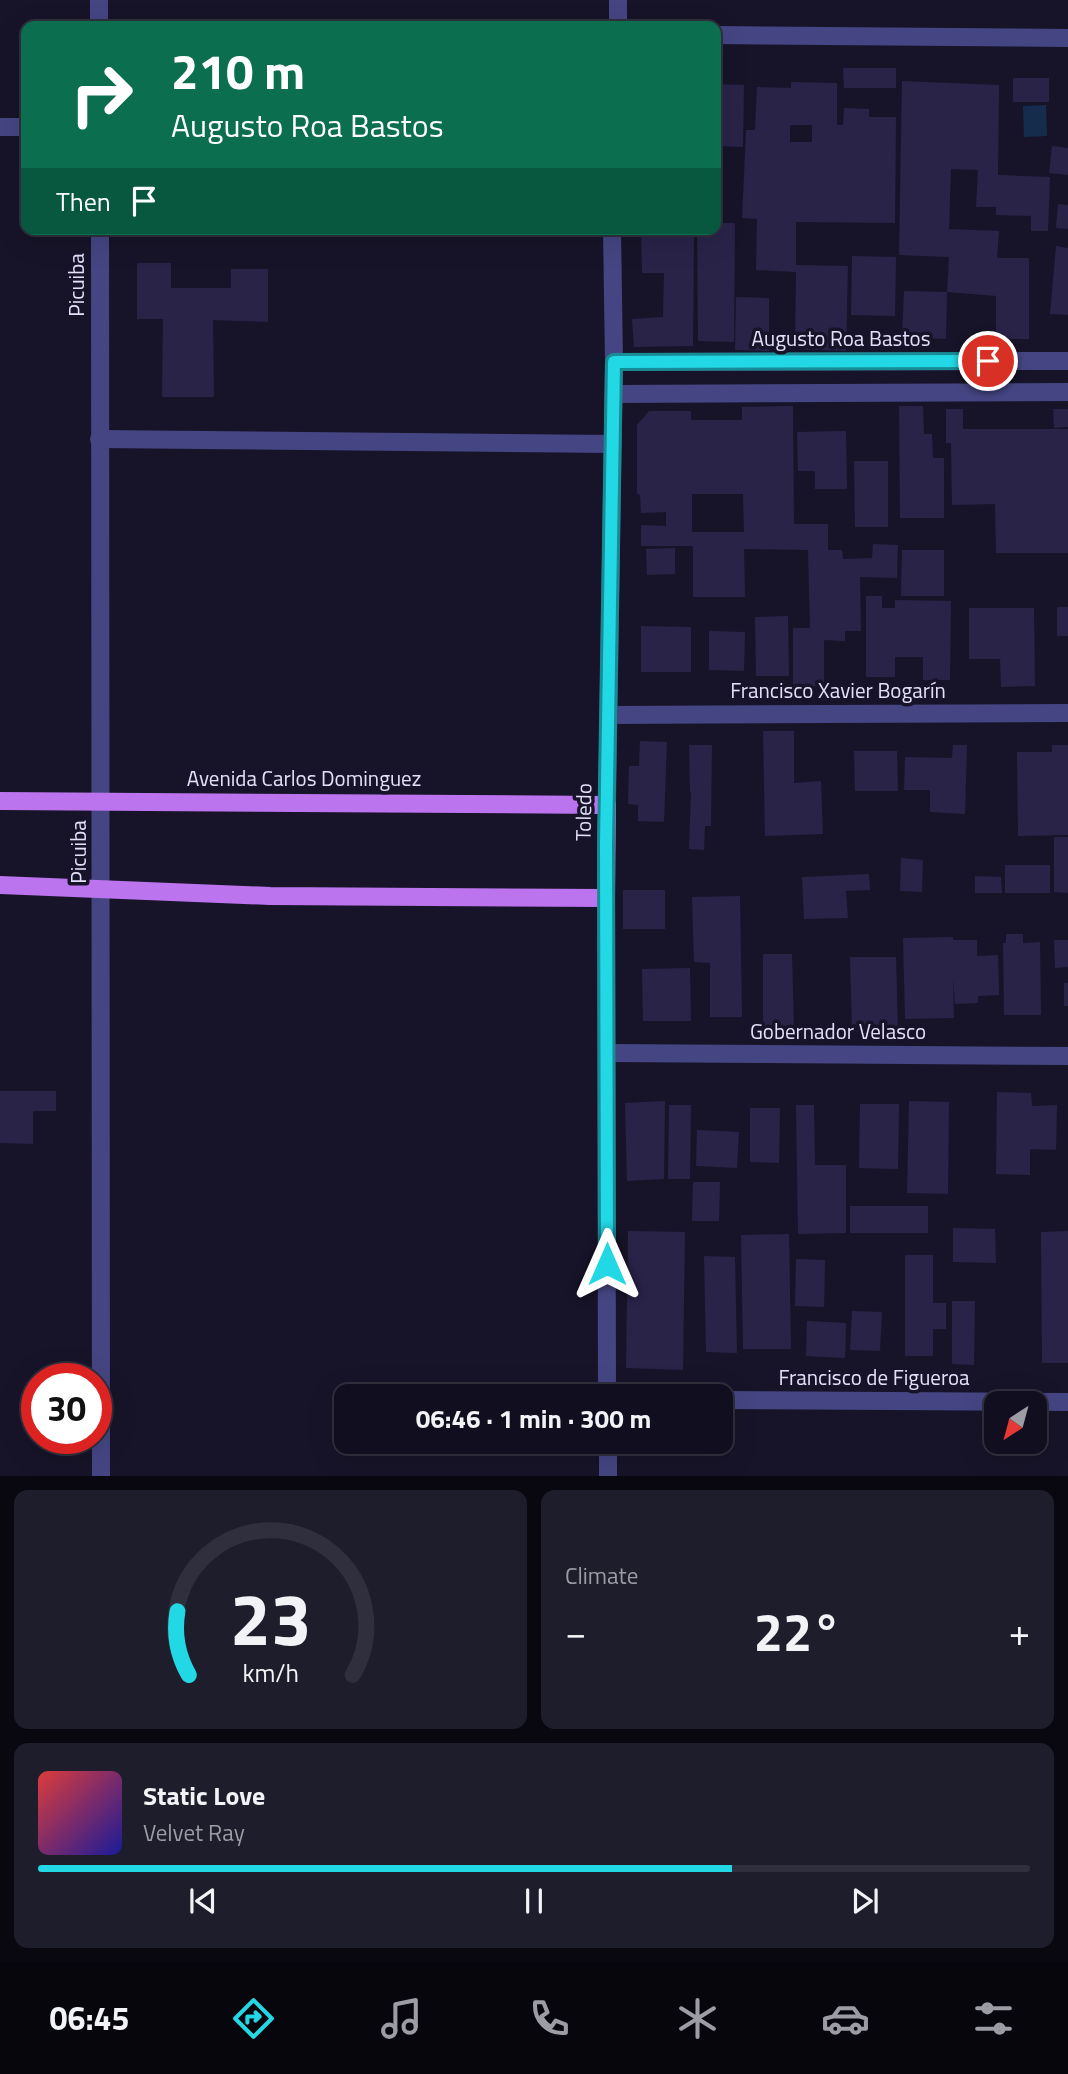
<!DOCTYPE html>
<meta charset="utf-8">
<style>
:root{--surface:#110f1f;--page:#1e1d2c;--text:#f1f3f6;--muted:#9c9ca4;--line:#302f3d;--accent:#23d8e5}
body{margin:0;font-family:"Titillium Web",sans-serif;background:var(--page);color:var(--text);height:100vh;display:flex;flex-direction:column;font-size:26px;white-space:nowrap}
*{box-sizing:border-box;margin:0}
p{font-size:23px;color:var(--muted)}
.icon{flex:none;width:38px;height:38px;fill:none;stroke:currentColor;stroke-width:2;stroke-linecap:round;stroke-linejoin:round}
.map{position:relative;height:1476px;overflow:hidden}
.details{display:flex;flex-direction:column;gap:14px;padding:14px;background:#090811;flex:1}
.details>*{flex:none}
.top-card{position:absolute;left:21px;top:21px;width:700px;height:214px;border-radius:14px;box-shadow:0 7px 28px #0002,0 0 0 2px var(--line);background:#0b6e4f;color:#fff;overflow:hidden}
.needle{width:46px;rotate:216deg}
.tools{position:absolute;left:984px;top:1391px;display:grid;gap:14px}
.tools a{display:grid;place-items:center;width:63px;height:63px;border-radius:14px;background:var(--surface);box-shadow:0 7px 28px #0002,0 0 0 2px var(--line);font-size:35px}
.speed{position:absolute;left:21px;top:1363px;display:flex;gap:14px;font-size:35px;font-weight:700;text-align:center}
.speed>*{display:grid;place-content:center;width:91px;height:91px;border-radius:50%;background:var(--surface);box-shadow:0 7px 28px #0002,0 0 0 2px var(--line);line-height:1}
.speed .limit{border:10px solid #d22;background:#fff;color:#111}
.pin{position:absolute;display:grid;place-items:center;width:60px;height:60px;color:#fff;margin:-30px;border:4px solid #fff;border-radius:50%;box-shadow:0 2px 7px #0007}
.me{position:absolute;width:77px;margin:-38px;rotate:0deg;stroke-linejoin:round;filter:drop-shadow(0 0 5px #0008)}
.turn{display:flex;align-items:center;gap:24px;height:147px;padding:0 35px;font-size:32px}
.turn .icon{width:91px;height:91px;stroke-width:2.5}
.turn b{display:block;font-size:49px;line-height:60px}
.then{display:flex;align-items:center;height:66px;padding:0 35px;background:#0003;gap:14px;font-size:26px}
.big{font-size:52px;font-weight:700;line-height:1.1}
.details .card{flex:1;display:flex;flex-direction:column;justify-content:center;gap:10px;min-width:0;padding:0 24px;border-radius:14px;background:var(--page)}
.details .dial{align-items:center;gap:0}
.dial svg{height:182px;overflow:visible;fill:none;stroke:var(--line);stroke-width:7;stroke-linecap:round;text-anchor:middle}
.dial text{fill:var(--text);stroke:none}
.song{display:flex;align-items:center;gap:21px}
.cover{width:84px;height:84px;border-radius:10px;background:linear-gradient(135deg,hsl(0 70% 55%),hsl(240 70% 35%))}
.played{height:7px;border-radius:4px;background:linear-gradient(90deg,var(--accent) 70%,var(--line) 70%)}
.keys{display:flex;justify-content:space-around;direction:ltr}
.heat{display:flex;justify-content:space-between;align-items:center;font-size:38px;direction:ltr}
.details .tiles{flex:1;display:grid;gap:14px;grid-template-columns:1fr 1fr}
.card:last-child{grid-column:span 2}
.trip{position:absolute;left:334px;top:1384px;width:399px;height:70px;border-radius:14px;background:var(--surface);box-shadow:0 7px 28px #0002,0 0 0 2px var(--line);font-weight:700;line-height:70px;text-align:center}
.dock{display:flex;height:112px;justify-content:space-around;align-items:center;background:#07060c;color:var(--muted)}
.dock .icon{width:49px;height:49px}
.dock .active{color:var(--accent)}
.dock b{font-size:32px;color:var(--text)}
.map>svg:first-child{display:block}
.water{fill:#162c4c}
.building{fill:#292348;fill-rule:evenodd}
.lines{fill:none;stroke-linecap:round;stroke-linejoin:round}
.minor{stroke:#454583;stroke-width:18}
.major{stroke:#bc74ee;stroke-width:18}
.route-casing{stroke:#178c95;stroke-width:18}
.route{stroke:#23d8e5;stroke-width:12}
.labels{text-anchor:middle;stroke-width:7;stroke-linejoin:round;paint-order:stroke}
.street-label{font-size:21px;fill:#e3e0fb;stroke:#171429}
</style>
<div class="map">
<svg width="1068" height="1476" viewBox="0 0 1068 1476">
<rect width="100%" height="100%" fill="#171429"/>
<path class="water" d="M1046,105L1047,136L1024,137L1023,106Z"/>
<g class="building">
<path d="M843,68H896V88H844Z"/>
<rect x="1013" y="78" width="36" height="24"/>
<path d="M902,81L999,85L998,175L1050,177L1048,231H1031V216L996,215V207H976L978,170L951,169L949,229L999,231L997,258H1029V339H996V296L947,292L949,257L899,255Z"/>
<path d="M791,82L837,83V125H843L844,108L869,109V117H896L895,223L796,222V265L848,266L846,351L795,349L796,272L756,270L757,219L742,218L746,130H755L757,87L791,88ZM790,125H812V142H790Z"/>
<path d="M716,84L744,85L743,147L716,146Z"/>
<path d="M1052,146L1068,148V175L1049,173Z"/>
<path d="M1058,204L1068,205V229L1056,228Z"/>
<path d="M716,223H735L734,342L698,341L697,229H716Z"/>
<path d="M641,229H694L693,346L634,347L632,319L663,317L664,273H642Z"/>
<path d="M1056,246L1068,248V315L1050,314Z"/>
<path d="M852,256L896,257L895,316L851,315Z"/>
<path d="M137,263H171V288H231V269H268V322L213,320L214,397H162L163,319H137Z"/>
<path d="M904,291L947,292L946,339L902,337Z"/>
<path d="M736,297L769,298V351L735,350Z"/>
<path d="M793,406L794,524H828V550H842L843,559L872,558L873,544L898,545L897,578L860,577L861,631H845V641L824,640V686H793V628H810L808,550L744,549L745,597H693V546H641V525L666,526V512L641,513L640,495L637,494V425L649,411H691V420H742V407ZM692,494H743L744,532H692Z"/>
<path d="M899,406H923L924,434H932L933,458H944V518H900Z"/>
<path d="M946,409H963V429H1068V553H996L995,504L952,505L951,443H946Z"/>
<path d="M1053,409H1068V427L1054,428Z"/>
<path d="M846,431L847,489H815V471H798L797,432Z"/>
<path d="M854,461H888V527H855Z"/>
<path d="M675,548V574L647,575L646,549Z"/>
<path d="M902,550H944V596H901Z"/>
<path d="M866,596H882V608H895V600L951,601L950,680H923V657H895V677H866Z"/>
<rect x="1057" y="607" width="11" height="29"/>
<path d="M969,608H1034L1035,686L1001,687L1000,659H969Z"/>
<path d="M788,616L789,676H756L755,617Z"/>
<path d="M641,626L691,627V672H641Z"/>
<path d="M709,631L745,632L744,671L709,670Z"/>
<path d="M763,731H794V783L821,781L823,834L765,836Z"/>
<path d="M640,741L667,742L664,822L638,821V805L628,804L629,766H639Z"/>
<path d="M689,745H712L711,826H705L704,850L689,849L691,792H690Z"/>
<path d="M953,745H967L965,814L930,812V790H904L905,757L952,758Z"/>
<path d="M1052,745H1068V835L1018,836L1017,752H1052Z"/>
<path d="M854,751H897L898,791H855Z"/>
<path d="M1054,837H1068V893L1054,892Z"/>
<path d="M901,858L923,860L922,892L900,891Z"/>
<rect x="1005" y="865" width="45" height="28"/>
<path d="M869,874L870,890L846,891L848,918L804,919L802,877Z"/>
<path d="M975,876L1001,877L1002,893H975Z"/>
<rect x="623" y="890" width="42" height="39"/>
<path d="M740,896L742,1017H710V963L694,962L692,897Z"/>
<path d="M1006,934H1023V943L1040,942L1041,1015H1004L1003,943H1006Z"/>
<path d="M953,937V940H977V956L998,955L999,995L978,996V1003L955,1004L953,978L954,1018L905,1019L903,938Z"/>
<path d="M1054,940H1068V967L1055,968Z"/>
<path d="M763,954H792L794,1029H763Z"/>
<path d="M850,957H896L898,1032H852Z"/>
<path d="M690,968L691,1021H643L642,969Z"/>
<rect x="1064" y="983" width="4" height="23"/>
<path d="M0,1091H56V1111H33V1144L0,1143Z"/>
<path d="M997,1092L1031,1093L1032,1106L1057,1105L1056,1150L1030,1149V1175L996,1174Z"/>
<path d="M665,1101L664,1179L627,1181L625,1103Z"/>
<path d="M909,1101L949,1102L948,1194L907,1193Z"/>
<path d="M860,1104H899L898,1169L859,1168Z"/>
<path d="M669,1105H691L690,1179H668Z"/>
<path d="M796,1105H814L815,1165H846V1233L798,1234Z"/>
<path d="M750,1108H780L779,1163L750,1162Z"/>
<path d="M697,1130L739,1132L737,1168L696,1166Z"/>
<path d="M693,1182H720L719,1221H692Z"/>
<rect x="850" y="1206" width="78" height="27"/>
<path d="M953,1228L995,1229L996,1263L953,1262Z"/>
<path d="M628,1231L685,1232L683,1370L626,1368Z"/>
<path d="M1068,1231V1363H1042L1041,1232Z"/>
<path d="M789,1234L791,1349H743L741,1235Z"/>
<path d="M905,1255H933V1303H946V1329H933V1356H905Z"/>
<path d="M704,1256L735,1257L737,1353L706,1352Z"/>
<path d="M796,1259L825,1260L824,1307L795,1306Z"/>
<path d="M952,1301H975L974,1365L952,1364Z"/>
<path d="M852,1311L882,1312L880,1351L850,1350Z"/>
<path d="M807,1321L846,1323L845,1358L806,1356Z"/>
</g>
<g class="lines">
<g class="minor">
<path d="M99,0V26"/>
<path d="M618,26V0"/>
<path d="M716,35L1068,38"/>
<path d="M0,127H26"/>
<path d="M100,229L101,1476"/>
<path d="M614,362L1068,361"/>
<path d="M614,394L1068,392"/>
<path d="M99,439L613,444"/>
<path d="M609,715L1068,713"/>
<path d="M607,805L614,362L612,229"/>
<path d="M606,898L607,1396"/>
<path d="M607,1053L1068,1056"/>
<path d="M721,1400L1068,1402"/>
<path d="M608,1442V1476"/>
</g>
<path class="major" d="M0,801L607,805L606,898L270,896L0,885"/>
</g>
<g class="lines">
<defs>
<path id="route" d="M607,1264L606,844L614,362L988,361"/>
</defs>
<use href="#route" class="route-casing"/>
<use href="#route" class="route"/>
</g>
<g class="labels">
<g class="street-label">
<text transform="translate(77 285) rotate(-90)" y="7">Picuiba</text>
<text x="841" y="346">Augusto Roa Bastos</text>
<text x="838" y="698">Francisco Xavier Bogarín</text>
<text x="304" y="786">Avenida Carlos Dominguez</text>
<text transform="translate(584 812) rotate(-89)" y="7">Toledo</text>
<text transform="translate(79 852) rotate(-90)" y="7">Picuiba</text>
<text x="838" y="1039">Gobernador Velasco</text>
<text x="874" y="1385">Francisco de Figueroa</text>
</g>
</g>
</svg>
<div class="tools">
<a><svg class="needle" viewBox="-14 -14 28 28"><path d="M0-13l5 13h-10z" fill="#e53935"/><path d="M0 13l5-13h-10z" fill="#9c9ca4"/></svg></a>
</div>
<div class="speed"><div class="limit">30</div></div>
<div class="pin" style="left:988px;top:361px;background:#d93025"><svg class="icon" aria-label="arrive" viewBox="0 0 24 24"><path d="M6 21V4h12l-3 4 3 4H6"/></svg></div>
<svg class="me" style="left:607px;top:1264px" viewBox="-20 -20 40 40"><path d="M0-17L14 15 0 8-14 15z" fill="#23d8e5" stroke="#fff" stroke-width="4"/></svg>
<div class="trip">06:46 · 1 min · 300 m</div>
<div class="top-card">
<div class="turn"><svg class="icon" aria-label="right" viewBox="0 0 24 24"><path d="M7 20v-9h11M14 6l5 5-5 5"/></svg><div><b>210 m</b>Augusto Roa Bastos</div></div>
<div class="then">Then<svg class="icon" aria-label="arrive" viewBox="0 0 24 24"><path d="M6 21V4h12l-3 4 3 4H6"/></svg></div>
</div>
</div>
<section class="details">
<div class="tiles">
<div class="card dial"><svg viewBox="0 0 100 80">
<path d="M14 69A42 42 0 1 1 86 69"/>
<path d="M14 69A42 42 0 0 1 9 41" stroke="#23d8e5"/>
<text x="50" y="56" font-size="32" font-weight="700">23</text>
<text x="50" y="72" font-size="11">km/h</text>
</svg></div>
<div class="card"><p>Climate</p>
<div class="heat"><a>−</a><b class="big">22°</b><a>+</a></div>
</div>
<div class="card">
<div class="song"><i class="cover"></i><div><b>Static Love</b><p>Velvet Ray</p></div></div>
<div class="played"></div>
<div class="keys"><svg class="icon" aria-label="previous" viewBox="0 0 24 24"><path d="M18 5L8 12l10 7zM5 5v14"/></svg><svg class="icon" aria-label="pause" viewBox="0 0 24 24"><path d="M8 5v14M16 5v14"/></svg><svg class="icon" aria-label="next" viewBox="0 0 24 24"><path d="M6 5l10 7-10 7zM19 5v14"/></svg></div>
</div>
</div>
</section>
<nav class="dock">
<b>06:45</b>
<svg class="icon active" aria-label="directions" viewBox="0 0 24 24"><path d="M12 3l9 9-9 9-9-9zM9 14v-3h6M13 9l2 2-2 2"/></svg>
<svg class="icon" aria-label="music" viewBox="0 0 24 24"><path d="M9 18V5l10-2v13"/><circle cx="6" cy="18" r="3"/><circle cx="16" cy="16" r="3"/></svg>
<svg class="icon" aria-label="phone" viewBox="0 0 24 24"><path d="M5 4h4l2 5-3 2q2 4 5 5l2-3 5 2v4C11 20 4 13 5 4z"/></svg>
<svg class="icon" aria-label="climate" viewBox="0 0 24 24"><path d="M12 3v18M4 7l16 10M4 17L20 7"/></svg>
<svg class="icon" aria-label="car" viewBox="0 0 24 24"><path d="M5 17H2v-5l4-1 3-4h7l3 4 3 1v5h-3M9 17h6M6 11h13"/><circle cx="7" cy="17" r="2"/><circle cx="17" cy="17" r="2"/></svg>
<svg class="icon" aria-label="filters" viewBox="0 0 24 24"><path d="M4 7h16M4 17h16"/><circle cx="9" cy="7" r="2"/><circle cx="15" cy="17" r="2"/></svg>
</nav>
